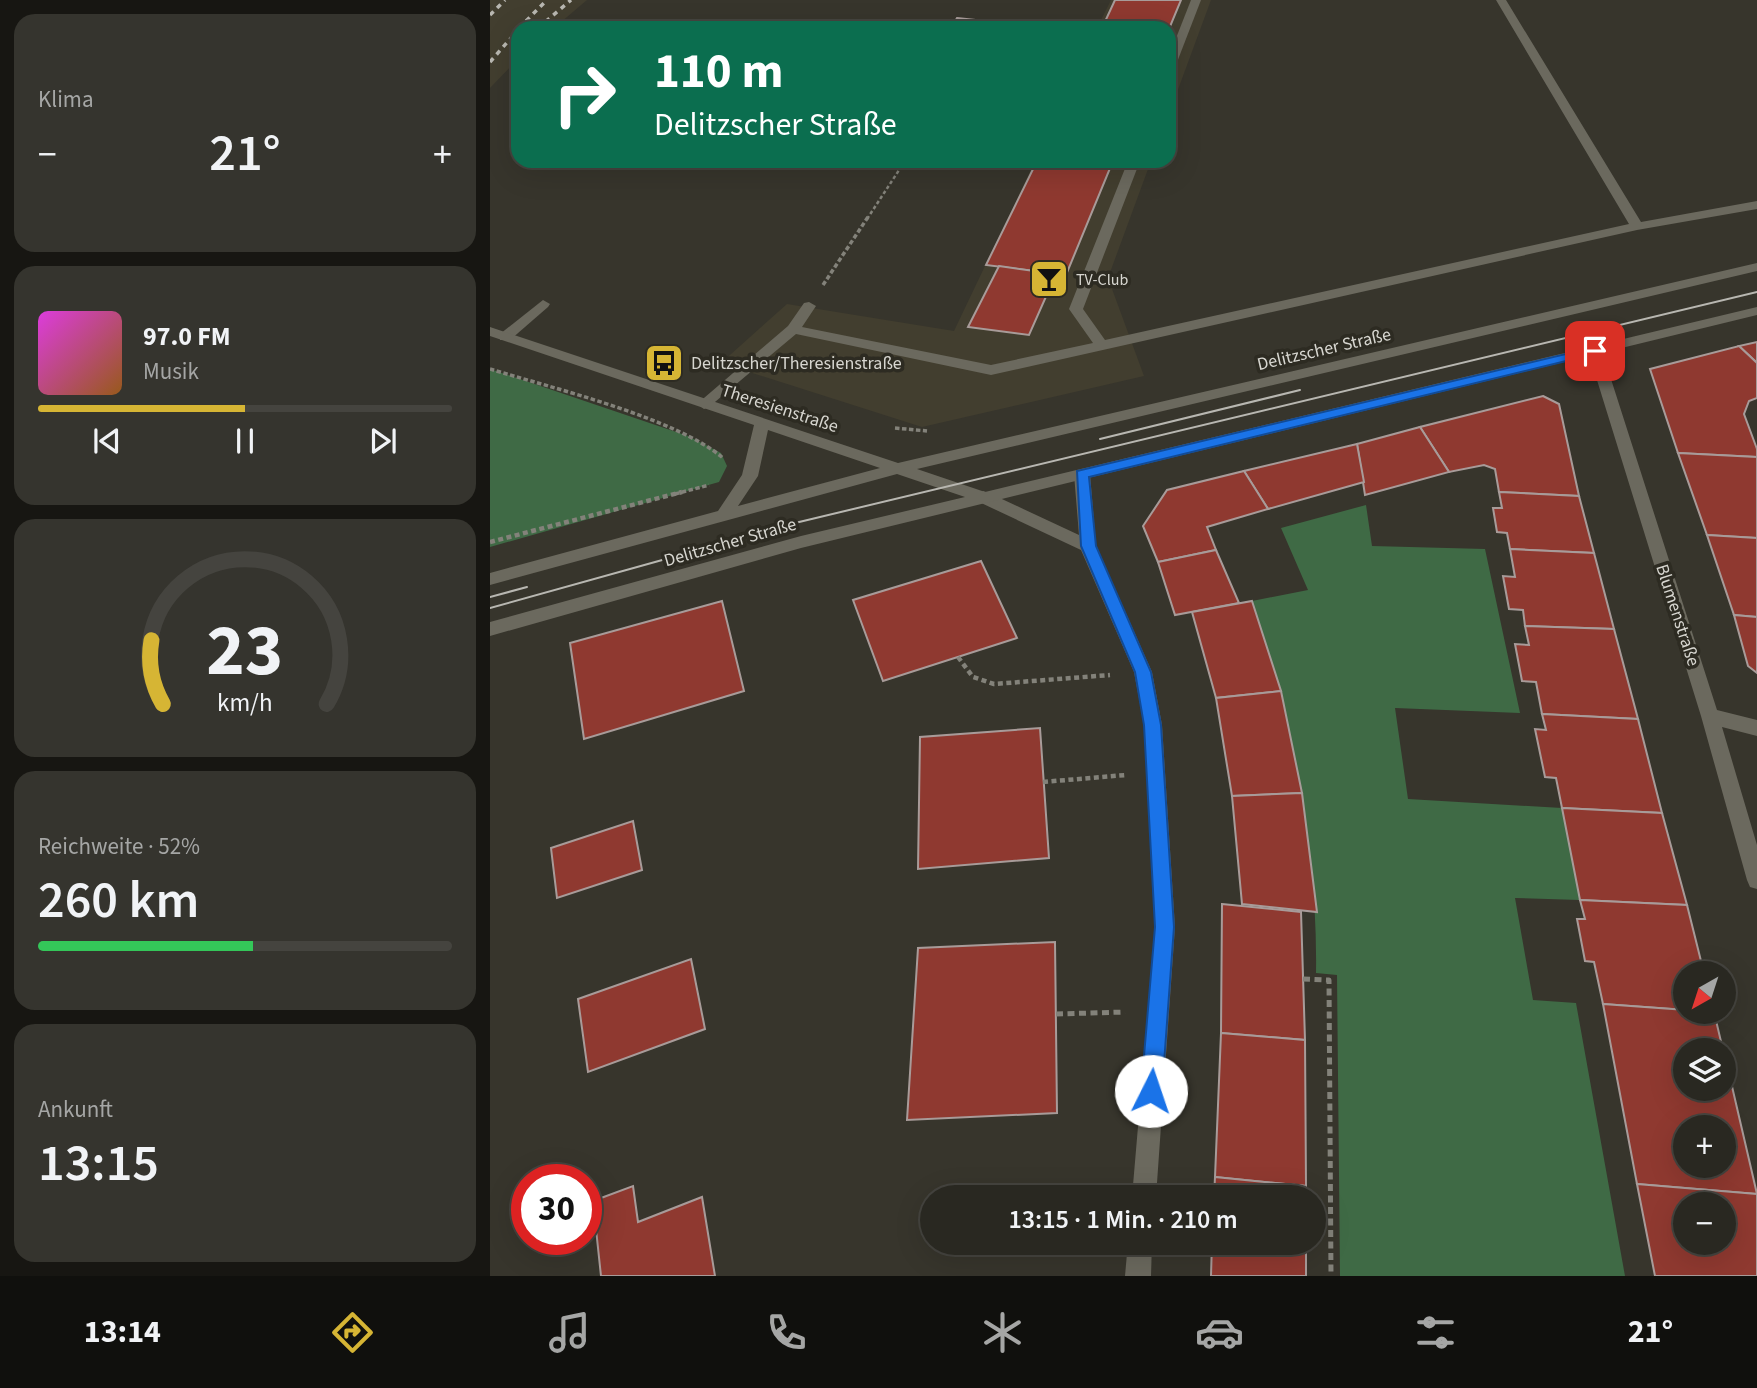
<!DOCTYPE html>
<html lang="de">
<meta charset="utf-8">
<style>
:root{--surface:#292821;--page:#35342e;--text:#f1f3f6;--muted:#a5a6a5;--line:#45443f;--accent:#d6b534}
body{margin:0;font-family:"Source Sans 3",sans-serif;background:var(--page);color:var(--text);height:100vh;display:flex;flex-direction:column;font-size:26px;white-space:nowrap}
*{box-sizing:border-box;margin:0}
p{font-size:23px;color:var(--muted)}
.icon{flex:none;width:38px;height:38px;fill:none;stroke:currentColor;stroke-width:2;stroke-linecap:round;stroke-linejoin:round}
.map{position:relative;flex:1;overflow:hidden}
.side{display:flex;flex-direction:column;gap:14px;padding:14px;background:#171612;width:490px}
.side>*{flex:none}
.top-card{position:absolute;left:21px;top:21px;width:665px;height:147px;border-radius:21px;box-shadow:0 7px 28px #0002,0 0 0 2px var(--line);background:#0b6e4f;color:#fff;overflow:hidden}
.needle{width:46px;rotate:219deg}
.fabs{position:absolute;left:1183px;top:961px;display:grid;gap:14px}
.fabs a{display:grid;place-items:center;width:63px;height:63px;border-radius:50%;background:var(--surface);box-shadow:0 7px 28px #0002,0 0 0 2px var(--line);font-size:35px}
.speed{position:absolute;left:21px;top:1164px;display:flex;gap:14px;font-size:35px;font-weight:700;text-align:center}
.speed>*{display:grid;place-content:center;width:91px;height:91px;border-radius:50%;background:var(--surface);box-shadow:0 7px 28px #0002,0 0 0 2px var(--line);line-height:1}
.speed .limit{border:10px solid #d22;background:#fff;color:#111}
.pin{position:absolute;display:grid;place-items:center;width:60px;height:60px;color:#fff;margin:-30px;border-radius:14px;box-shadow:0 4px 10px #0006}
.me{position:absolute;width:77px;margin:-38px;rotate:4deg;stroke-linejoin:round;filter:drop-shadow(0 0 5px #0008)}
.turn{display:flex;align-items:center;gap:24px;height:147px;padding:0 28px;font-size:32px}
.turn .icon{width:91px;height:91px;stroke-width:2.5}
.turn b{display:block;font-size:49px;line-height:60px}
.big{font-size:52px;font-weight:600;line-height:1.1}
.side .card{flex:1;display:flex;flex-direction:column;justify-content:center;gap:10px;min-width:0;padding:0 24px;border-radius:21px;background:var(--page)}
.side .dial{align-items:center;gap:0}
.dial svg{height:182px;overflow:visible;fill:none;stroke:var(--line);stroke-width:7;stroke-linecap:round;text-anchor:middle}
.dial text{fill:var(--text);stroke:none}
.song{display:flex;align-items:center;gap:21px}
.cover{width:84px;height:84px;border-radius:10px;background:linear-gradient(135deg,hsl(300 70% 55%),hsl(30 70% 35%))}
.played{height:7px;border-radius:4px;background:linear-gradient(90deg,var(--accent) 50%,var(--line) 50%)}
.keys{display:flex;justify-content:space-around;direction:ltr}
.heat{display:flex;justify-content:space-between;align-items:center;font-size:38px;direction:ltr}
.charge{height:10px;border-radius:5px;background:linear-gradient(90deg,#34c759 52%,var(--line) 0)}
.trip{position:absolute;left:430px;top:1185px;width:406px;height:70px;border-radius:35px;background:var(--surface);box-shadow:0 7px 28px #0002,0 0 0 2px var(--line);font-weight:600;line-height:70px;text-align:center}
.tab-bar{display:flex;height:112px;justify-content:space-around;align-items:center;background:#10100d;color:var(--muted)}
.tab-bar .icon{width:49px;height:49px}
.tab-bar .on{color:var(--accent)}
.tab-bar b{font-size:32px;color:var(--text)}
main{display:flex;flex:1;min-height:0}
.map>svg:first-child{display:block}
.built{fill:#423e2f}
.green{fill:#3f6a45}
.building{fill:#8f3930;stroke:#a89b99;stroke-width:2;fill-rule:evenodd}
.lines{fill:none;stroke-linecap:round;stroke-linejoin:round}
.path-far3{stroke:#83827a;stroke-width:2.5;stroke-dasharray:3.5 2.5;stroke-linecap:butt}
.path-far2{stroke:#83827a;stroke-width:3.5;stroke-dasharray:4.5 2.5;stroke-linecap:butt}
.path-far1{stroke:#83827a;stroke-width:4.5;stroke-dasharray:5 3.5;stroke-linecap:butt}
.path{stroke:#83827a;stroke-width:5;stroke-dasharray:7 4.5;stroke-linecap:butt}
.service{fill:#6b695e;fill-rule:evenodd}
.minor{fill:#6b695e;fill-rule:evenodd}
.secondary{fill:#6b695e;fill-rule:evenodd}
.tram{stroke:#b8b7b1;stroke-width:2}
.rail{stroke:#b8b7b1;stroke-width:3.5;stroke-dasharray:5 5;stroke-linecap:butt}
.route{fill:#1a73e8;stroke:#114b97;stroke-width:2}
.labels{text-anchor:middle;stroke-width:7;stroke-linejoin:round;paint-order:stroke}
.far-poi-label{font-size:16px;fill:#d7d6d0;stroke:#2d2b22;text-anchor:start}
.street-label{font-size:18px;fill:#d7d6d0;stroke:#2d2b22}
.poi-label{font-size:18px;fill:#d7d6d0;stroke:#2d2b22;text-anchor:start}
</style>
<main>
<section class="side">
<div class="card"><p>Klima</p>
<div class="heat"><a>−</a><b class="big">21°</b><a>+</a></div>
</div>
<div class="card">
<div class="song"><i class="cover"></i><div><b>97.0 FM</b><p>Musik</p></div></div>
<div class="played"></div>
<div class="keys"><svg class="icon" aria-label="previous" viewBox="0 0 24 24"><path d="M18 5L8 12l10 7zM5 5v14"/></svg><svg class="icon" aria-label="pause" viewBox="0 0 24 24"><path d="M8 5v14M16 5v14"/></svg><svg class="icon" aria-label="next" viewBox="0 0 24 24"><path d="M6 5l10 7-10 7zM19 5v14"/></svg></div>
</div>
<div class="card dial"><svg viewBox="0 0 100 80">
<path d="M14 69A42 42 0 1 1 86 69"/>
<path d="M14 69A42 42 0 0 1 9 41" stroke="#d6b534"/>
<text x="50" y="56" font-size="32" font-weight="700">23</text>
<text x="50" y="72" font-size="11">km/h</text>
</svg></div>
<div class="card"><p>Reichweite · 52%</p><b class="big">260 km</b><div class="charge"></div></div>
<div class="card"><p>Ankunft</p><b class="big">13:15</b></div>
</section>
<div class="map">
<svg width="1267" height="1276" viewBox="0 0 1267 1276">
<rect width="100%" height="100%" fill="#37352c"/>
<g class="built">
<path d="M0,0H97L64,28H28V59L0,88Z"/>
<path d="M621,0H721L679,114V28H607Z"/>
<path d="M545,161H661L618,278L654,376L432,427L231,363L297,304L464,331Z"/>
</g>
<g class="green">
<path d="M0,369L198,436L231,453L237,466L229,482L0,547Z"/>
<path d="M876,505L882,546L995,549L1030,713L905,708L918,799L1072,808L1090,900L1025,898L1043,1000L1086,1003L1135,1276H850L847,975L826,973C828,845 801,722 762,601L818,590L791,528Z"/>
</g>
<g class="building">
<path d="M625,0H691L679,29L612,28Z"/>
<path d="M467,18L552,27L461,28Z"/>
<path d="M547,161H623L576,275L496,265Z"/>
<path d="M509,266L566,274L539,335L478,327Z"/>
<path d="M1267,342V363L1249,346Z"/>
<path d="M1249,346L1267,363V398L1259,401L1254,414L1267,449V457L1188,453L1160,369Z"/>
<path d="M1053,396L1069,404L1089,496L1009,492L1005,469L994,465L959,472L930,427Z"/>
<path d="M930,427L959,472L875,495L867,444Z"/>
<path d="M867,444L874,482L778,509L754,471Z"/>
<path d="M1188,453L1267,457V538L1217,535Z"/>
<path d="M754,471L778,509L717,527L726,550L668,562L653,526L677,490Z"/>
<path d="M1009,492L1089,496L1104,553L1020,549L1017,533L1007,532L1003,508H1012Z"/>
<path d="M1217,535L1267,538V617L1244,615Z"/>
<path d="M1020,549L1104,553L1124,629L1035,626L1033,610L1019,609L1013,576L1025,577Z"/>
<path d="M726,550L749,603L685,615L668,562Z"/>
<path d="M491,561L527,638L393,681L363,600Z"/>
<path d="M232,601L254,691L94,739L80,643Z"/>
<path d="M762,601L791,691L726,698L702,612Z"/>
<path d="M1244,615L1267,617V673L1258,666Z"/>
<path d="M1035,626L1124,629L1148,719L1052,714L1046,682L1032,681L1025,644L1039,645Z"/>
<path d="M791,691L812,793L742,796L726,698Z"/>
<path d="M1052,714L1148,719L1172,813L1072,808L1066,778L1055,777L1045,729L1056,730Z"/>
<path d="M550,728L559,858L428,869L430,737Z"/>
<path d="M812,793L827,912L752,904L742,796Z"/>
<path d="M1072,808L1172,813L1197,905L1090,900Z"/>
<path d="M143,821L152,870L67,898L61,848Z"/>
<path d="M1090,900L1197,905L1214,973H1195V1010L1113,1004L1104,962L1095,961L1087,919H1095Z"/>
<path d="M732,904L811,912L815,1040L731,1033Z"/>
<path d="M565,942L567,1113L417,1120L428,948Z"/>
<path d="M201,959L215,1029L98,1072L88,999Z"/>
<path d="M1113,1004L1224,1012L1233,1050H1195V1088H1234V1052L1267,1194L1147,1184ZM1195,1127H1234V1166H1195Z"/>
<path d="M731,1033L815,1040L816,1186L725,1177Z"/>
<path d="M725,1177L816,1186V1197H724Z"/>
<path d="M1147,1184L1267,1194V1276H1165ZM1195,1204H1234V1242H1195Z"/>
<path d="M143,1186L148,1222L212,1197L225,1276H111L103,1201Z"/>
<path d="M722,1242H816V1276H721Z"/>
</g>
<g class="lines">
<path class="path-far3" d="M377,219L415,161"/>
<g class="path-far2">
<path d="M333,285L378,217"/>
<path d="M0,369C62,388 186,418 233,458"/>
<path d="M405,428L437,431"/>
<path d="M185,494L219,485"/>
</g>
<g class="path-far1">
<path d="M0,542L192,492"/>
<path d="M468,657L483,677L504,684L620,675"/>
<path d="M553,782L636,775"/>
</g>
<g class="path">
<path d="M813,979L839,980L841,1276"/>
<path d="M566,1014L635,1012"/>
</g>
<g class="service">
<path d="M701,0H711L684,70L679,73V56Z"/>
<path d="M1006,0H1016L1151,222L1267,201V209L1147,230L501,375L306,334L219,407L214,409L207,404L298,326L314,303L319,302L326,306L312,327L501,365L603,343L579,309L638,161H650L593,309L615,340L1139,224Z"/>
<path d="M53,300L60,304L58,307L20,340H10V334Z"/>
</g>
<g class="minor">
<path d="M1105,347L1112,351L1227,710L1267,720V736L1232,727L1267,845V889L1260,887L1257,880L1211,716L1098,351Z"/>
<path d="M592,469L600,474L606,546L662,672L672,725L685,927L666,1197H642L665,927L654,725L644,672L591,550L487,501L485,497L493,491L499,493L589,535L584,474Z"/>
<path d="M638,1242H662L661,1276H635Z"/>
</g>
<path class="secondary" d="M1267,263V271L427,469L495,492L1267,307V315L311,548L0,636V622L311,536L475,497L407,474L0,585V573L228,511L252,475L264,425L0,336V327L408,463ZM278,430L390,468L248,506L268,476Z"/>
<g class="tram">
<path d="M610,439L810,390"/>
<path d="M0,597L37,587"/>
<path d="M0,608L305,523L1267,292"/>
</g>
<g class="rail">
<path d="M0,15L15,0"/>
<path d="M29,28L57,0"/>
<path d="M48,28L81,0"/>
<path d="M0,62L28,30"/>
</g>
</g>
<path class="route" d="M1105,347L1111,351L1109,353L599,477L606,546L661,672L671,725L684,927L672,1091L669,1098L661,1102L654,1098L651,1091L665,927L654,725L645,672L591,546L587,471Z"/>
<defs>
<symbol id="bar-square" viewBox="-11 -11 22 22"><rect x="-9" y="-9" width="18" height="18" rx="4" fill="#d6b534" stroke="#2d2b22"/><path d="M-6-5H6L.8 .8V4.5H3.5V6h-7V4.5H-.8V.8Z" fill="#111"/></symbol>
<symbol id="bus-square" viewBox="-11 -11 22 22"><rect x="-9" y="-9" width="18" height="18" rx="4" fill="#d6b534" stroke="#2d2b22"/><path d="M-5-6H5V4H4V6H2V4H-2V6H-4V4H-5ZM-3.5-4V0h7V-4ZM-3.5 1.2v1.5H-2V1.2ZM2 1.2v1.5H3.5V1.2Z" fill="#111"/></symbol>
</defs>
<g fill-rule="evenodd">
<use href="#bar-square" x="537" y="257" width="44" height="44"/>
<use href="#bus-square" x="152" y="341" width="44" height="44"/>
</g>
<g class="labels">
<g class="far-poi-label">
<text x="586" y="285">TV-Club</text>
</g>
<g class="street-label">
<text transform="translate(834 349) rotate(-13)" y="6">Delitzscher Straße</text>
<text transform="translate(290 408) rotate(18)" y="6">Theresienstraße</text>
<text transform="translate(240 542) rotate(-16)" y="6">Delitzscher Straße</text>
<text transform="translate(1188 615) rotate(72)" y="6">Blumenstraße</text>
</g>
<g class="poi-label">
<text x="201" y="369">Delitzscher/Theresienstraße</text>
</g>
</g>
</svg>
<div class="fabs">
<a><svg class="needle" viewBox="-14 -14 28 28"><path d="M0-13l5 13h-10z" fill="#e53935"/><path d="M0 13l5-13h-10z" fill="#a5a6a5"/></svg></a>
<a><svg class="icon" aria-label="layers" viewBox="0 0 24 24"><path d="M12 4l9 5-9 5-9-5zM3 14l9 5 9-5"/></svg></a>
<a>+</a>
<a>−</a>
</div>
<div class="speed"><div class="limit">30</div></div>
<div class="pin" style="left:1105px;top:351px;background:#d93025"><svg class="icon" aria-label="arrive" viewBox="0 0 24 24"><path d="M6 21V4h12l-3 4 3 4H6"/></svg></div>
<svg class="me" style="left:661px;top:1091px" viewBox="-20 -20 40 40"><circle r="19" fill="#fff"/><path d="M0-13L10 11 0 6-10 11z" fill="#1a73e8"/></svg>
<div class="trip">13:15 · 1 Min. · 210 m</div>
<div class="top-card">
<div class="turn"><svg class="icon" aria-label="right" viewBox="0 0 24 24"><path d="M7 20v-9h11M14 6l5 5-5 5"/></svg><div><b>110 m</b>Delitzscher Straße</div></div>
</div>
</div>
</main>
<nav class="tab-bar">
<b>13:14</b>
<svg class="icon on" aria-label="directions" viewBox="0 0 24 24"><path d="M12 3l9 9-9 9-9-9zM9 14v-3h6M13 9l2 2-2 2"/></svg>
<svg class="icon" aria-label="music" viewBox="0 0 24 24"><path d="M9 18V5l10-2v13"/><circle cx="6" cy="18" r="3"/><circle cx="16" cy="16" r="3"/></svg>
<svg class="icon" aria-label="phone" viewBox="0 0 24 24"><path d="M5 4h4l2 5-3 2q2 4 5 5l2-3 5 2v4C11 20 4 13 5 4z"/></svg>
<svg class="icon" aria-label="climate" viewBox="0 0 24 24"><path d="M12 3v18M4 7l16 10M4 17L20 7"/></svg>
<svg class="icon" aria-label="car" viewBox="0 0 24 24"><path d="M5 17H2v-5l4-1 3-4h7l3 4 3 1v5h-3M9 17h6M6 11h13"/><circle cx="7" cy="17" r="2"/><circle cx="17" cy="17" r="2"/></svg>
<svg class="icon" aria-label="filters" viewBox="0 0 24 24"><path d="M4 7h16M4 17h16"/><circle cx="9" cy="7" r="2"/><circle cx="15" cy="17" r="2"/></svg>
<b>21°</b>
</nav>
